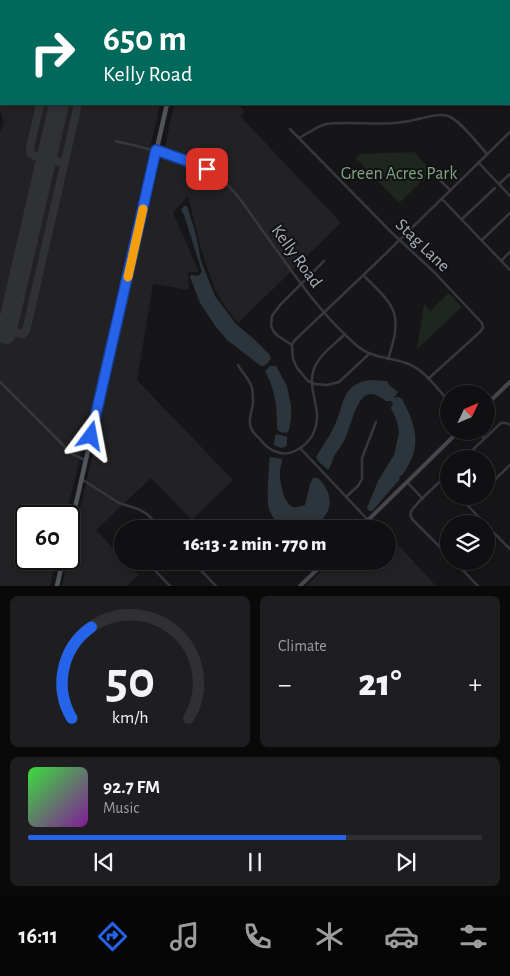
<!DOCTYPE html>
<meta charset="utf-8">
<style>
:root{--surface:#101012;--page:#1e1e20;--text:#f1f3f6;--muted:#9c9d9f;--line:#303032;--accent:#2563eb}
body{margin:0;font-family:"Alegreya Sans",sans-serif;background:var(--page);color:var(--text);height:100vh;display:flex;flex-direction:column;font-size:19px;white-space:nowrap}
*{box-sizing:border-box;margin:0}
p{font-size:16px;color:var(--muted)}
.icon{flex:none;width:28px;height:28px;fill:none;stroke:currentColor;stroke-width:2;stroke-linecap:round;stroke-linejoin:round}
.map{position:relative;height:586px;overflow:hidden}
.side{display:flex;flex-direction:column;gap:10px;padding:10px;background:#09090a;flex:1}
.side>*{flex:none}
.banner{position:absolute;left:0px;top:0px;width:510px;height:105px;box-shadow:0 2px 8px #0003,0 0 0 1px var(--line);background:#00695c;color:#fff;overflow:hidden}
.needle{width:32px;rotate:46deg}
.controls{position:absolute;left:440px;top:385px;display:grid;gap:10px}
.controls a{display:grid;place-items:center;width:55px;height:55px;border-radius:50%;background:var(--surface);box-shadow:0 2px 8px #0003,0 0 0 1px var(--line);font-size:25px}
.speed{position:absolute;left:15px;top:505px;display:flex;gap:10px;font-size:25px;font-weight:700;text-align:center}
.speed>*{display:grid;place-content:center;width:65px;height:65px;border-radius:50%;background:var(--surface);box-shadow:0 2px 8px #0003,0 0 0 1px var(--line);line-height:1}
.speed .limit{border:2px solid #111;border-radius:8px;background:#fff;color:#111}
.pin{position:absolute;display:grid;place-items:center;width:42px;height:42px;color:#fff;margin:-21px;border-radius:10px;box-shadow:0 2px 8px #0006}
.me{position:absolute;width:55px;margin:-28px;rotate:13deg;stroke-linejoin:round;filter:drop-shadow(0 0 4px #0008)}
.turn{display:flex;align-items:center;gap:18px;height:105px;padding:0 20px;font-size:22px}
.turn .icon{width:65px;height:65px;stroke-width:2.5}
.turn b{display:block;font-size:35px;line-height:42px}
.big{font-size:38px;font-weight:800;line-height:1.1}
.side .card{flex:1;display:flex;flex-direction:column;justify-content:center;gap:8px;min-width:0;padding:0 18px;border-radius:8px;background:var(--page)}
.side .dial{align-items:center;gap:0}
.dial svg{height:130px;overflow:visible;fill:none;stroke:var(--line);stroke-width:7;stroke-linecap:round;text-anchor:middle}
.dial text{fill:var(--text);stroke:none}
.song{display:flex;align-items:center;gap:15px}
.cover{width:60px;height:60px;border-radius:8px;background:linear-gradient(135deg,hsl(120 70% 55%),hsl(290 70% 35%))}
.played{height:5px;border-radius:2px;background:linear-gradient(90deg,var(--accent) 70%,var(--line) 70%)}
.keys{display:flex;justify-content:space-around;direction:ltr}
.heat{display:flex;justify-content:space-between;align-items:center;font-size:28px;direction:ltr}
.side .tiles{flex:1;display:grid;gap:10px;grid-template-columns:1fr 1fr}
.card:last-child{grid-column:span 2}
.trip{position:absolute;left:114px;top:520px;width:282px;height:50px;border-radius:25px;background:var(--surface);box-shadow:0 2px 8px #0003,0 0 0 1px var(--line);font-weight:800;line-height:50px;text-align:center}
.menu{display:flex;height:80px;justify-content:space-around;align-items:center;background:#060607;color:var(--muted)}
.menu .icon{width:35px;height:35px}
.menu .active{color:var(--accent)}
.menu b{font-size:22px;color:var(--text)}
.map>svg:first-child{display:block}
.built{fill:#222225}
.green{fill:#1e261f}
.water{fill:#2c353c}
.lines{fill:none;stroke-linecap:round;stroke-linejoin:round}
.taxiway{stroke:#303135;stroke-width:8}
.runway{stroke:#303135;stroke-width:20}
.street{stroke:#37383d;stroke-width:2.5}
.secondary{stroke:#45474d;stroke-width:4}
.primary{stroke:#53555c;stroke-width:4.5}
.route-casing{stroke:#184099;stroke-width:12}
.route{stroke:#2563eb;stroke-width:9}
.slow{stroke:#f59e0b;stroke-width:9}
.labels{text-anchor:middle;stroke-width:4;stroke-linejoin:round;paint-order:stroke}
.park-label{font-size:18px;fill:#7fa381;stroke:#111113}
.street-label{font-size:18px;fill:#a8adb8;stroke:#111113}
</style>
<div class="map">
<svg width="510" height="586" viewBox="0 0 510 586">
<rect width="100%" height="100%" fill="#161618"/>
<g class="built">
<path d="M0,0H118L117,1H1V104H160L112,314L99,379L66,516H26V559H56L50,586H0V132L4,123L0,110Z"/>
<path d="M174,104H238L245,112L241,117L341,223L238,323L224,305L214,287L201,249L188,196L173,213L199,272H188L189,290L153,284L137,380L233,480L192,520L151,478L96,530L122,558V561H126L139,575L126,586H62L111,376L129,291L161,159L164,156L179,161L181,155L168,150L165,147Z"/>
<path d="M388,534L436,586H307L331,561H388Z"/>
</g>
<g class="green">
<path d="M414,152L432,171L399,203L356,158L360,154Z"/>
<path d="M449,293L462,307L417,349L424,304L430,311Z"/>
</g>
<g class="water">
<path d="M184,206H187L196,235L201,261L215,296L236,324L254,339L269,354L271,358L268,363L264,366H261L227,340L216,327L200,303L190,277L191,275L198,276L202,272L184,215L181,210Z"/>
<path d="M270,366H276L287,386L291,406V420L289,430L286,433L280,432L277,429C277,406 276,392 265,371Z"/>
<path d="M372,380L387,381L389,385L398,392L394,398L399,397L402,399C412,418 421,438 411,460C409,464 406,470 403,474C398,479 401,472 399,480L374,509L372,511H369L367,508L378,481L394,455L399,433L397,421L391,408L393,403L391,401H386C380,397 373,391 365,396C356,401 350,428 345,439C342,445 338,450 334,456C332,461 331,466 328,470L319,462L316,457C322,447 329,437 334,427C345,405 340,383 372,380Z"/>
<path d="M277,434L287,437V445L285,447L281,448L274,445L275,436Z"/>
<path d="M270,457L282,459C282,464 279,470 280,475C280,483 284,504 293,507C297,508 301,506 305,505L310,484L313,478H318C358,518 284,553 269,509C266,500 269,474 269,463Z"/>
</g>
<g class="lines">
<g class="taxiway">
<path d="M34,1L35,0"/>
<path d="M64,1V0"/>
<path d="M102,1V0"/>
<path d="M0,3H1"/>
<path d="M40,104L30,148V153L32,155L64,163"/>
<path d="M7,330L23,334L26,331L78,104"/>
</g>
<g class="runway">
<path d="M82,1L83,0"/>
<path d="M6,334L59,104"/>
</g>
<g class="street">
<path d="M333,1L334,0"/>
<path d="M463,1L464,0"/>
<path d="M509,102H510"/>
<path d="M290,129L391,232L434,272L482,323L483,328L480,332L428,379"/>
<path d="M299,138L318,127L326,124C351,121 377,126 403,122C416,121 436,112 448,116C460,120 478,144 487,154"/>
<path d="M116,141C140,147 163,152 185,160C194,164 202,166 210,171C232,184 247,209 262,230C291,269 318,312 355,344C372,360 391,356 411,365C426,372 437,389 449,401"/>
<path d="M478,162L510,196"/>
<path d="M433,173L450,190"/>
<path d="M499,184L510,174"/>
<path d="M442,199L510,270"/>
<path d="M462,219L495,188"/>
<path d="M482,240L510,213"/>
<path d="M501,261L510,252"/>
<path d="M363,275C373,285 386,296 392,308C400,323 393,344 388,359"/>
<path d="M292,345L294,341L376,263L510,132"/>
<path d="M292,345L278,336L274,332L271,326L272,316L280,305L324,261"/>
<path d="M292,345L293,359L297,368L308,381L315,384L327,385L339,382L369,354"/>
<path d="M238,365C242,373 250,379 252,388C253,393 253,399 253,403C252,412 247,421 252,430C253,433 257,436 259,438C264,444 269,450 277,452C292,458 311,443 315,429C322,410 308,391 313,372C317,356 334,345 345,334"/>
<path d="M0,382L72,454L85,460"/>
<path d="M477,431L484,438"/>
<path d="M300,448L368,520"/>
<path d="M463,459L501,423H506L510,425"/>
<path d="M449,473C441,481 414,504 411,512C410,516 411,517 413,520L449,556"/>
<path d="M443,479L449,485"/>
<path d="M83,480L119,503L138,509L147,514L162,529"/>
<path d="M407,482L423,499"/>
<path d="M486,488L510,465"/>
<path d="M459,496L485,524"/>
<path d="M346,497L358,486L362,479V458L376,422"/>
<path d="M468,506L477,496"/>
<path d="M486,525L510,549"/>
<path d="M146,561L170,586"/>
<path d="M192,561L216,586"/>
<path d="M454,561L478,586"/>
</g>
<g class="secondary">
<path d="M231,1L232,0"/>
<path d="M486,405L510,382"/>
<path d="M359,529L459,431"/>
<path d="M300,586L326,561"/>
</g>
<g class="primary">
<path d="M191,1V0"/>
<path d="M69,534L167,104"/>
<path d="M57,586L63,559"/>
</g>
</g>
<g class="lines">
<defs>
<path id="route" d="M91,436L156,150L198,165L207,169"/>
</defs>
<use href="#route" class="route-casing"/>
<use href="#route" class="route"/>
<path class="slow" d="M128,277L143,209"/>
</g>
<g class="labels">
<g class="park-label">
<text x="399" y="179">Green Acres Park</text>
</g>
<g class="street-label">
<text transform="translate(423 245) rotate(44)" y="6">Stag Lane</text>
<text transform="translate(297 256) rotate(54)" y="6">Kelly Road</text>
</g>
</g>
</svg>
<div class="controls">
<a><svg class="needle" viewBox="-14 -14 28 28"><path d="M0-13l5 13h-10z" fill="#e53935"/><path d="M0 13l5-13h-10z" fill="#9c9d9f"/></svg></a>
<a><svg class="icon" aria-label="sound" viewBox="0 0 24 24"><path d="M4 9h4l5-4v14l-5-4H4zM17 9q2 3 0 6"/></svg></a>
<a><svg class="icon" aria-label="layers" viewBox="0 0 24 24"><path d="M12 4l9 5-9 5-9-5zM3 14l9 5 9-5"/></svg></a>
</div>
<div class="speed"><div class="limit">60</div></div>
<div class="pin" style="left:207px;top:169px;background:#d93025"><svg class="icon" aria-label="arrive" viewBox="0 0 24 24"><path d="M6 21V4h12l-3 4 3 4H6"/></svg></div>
<svg class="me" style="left:91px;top:436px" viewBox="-20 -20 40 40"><path d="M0-17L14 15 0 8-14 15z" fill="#2563eb" stroke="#fff" stroke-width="4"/></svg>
<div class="trip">16:13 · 2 min · 770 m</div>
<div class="banner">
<div class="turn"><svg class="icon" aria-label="right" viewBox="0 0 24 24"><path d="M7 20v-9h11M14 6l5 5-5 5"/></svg><div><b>650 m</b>Kelly Road</div></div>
</div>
</div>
<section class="side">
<div class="tiles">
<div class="card dial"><svg viewBox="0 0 100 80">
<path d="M14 69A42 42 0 1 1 86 69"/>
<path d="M14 69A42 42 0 0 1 26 13" stroke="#2563eb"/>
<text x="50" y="56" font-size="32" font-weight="700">50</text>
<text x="50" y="72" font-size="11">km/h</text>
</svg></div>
<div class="card"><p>Climate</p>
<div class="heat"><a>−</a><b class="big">21°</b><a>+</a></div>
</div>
<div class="card">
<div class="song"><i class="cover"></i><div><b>92.7 FM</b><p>Music</p></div></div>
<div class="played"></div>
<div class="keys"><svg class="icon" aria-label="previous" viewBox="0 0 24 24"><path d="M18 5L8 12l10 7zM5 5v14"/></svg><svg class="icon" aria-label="pause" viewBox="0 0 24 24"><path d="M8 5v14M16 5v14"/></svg><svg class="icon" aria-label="next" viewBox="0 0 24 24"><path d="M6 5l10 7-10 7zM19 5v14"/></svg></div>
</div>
</div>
</section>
<nav class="menu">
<b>16:11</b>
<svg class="icon active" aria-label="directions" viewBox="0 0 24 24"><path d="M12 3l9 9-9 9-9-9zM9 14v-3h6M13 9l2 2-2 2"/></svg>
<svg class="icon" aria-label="music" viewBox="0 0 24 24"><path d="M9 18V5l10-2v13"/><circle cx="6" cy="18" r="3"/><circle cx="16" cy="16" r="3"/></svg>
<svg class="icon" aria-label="phone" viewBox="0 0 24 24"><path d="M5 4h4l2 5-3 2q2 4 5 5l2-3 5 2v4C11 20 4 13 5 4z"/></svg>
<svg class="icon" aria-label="climate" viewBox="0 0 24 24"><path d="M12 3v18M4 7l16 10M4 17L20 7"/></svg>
<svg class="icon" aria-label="car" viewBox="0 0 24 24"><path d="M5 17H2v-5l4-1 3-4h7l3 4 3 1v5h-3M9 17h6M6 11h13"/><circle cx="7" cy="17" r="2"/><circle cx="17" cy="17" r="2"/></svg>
<svg class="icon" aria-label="filters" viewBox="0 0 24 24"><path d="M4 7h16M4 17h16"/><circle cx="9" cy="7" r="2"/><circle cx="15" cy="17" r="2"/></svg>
</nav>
